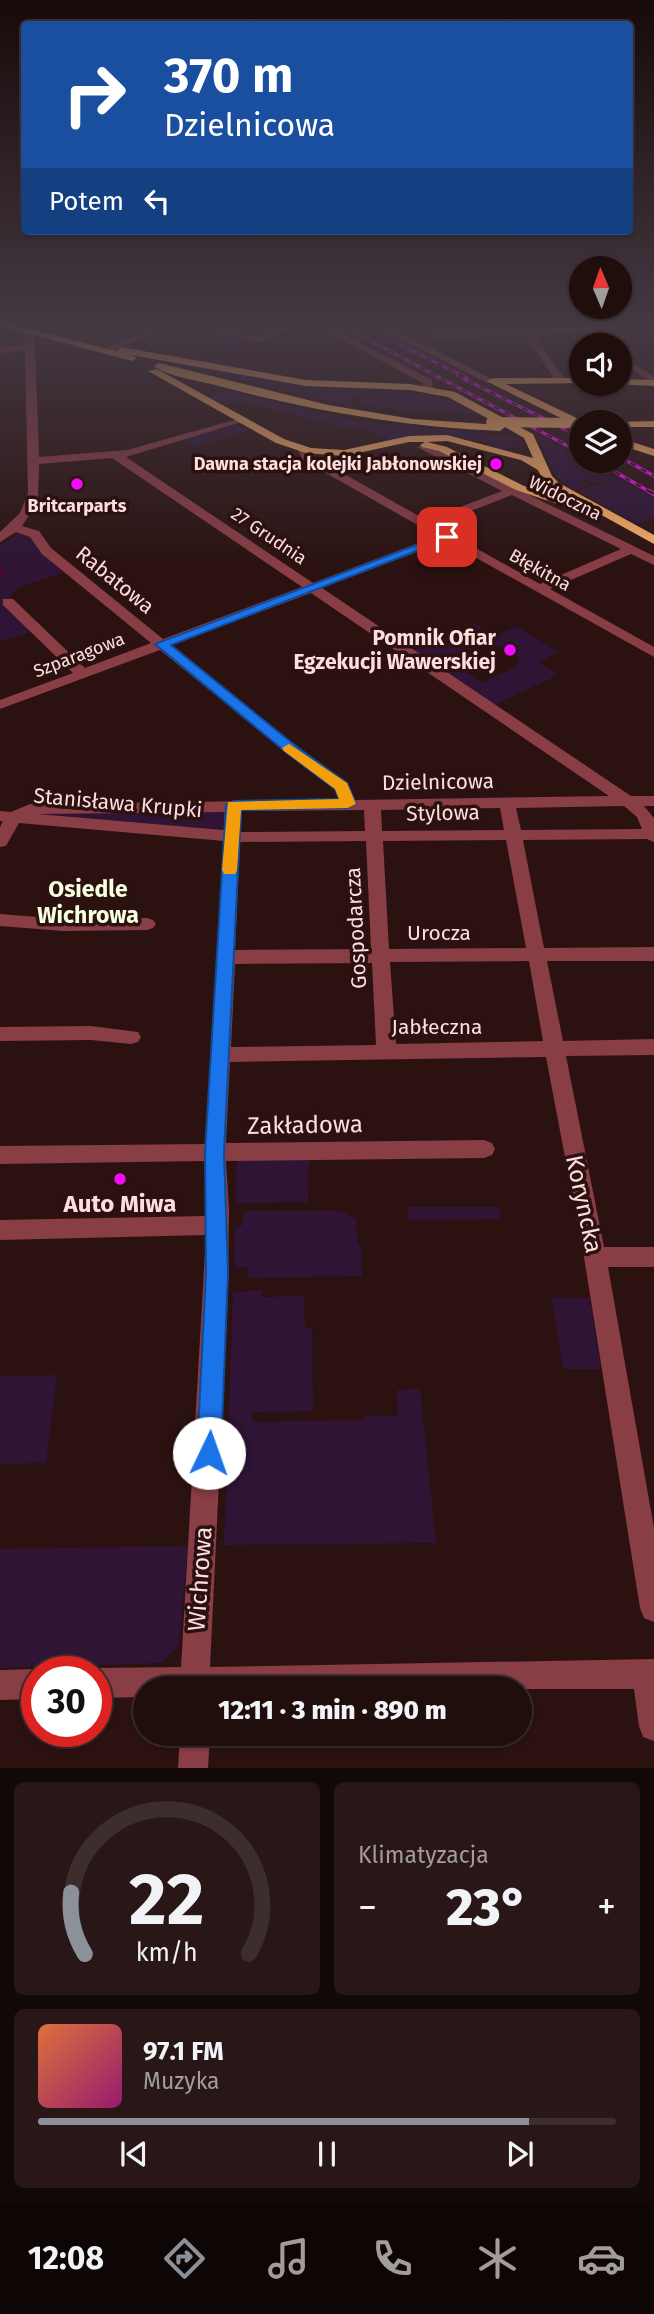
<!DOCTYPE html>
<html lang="pl">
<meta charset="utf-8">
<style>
:root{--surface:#200e0d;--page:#281716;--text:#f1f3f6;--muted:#a29c9d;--line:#3d2e2e;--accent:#8c9099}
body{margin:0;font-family:"Fira Sans",sans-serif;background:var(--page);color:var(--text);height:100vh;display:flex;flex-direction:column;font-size:26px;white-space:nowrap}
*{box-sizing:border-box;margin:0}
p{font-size:23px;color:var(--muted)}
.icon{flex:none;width:38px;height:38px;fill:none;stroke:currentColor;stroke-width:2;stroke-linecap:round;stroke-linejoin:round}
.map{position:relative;height:1768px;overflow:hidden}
.panel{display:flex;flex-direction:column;gap:14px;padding:14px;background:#120807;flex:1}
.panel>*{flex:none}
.top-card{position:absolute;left:21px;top:21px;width:612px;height:214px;border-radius:7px;box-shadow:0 2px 5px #0004,0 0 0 2px var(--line);background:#1a4fa0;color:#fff;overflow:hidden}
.needle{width:46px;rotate:358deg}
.fabs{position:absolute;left:569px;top:256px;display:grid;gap:14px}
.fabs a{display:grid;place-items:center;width:63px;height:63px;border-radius:50%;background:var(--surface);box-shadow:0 2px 5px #0004,0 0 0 2px var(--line);font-size:35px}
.speed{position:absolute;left:21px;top:1656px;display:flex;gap:14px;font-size:35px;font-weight:700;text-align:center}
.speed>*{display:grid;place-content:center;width:91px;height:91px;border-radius:50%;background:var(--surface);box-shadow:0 2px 5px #0004,0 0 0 2px var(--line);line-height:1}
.speed .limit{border:10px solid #d22;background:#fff;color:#111}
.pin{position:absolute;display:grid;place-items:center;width:60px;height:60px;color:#fff;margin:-30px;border-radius:14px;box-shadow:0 4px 10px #0006}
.me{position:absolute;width:77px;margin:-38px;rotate:3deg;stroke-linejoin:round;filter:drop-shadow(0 0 5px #0008)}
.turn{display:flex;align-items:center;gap:24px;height:147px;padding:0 28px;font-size:32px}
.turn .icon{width:91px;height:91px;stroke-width:2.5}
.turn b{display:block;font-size:49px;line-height:60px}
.then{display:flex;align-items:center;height:66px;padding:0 28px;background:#0003;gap:14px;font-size:26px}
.big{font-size:52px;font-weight:800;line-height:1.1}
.panel .widget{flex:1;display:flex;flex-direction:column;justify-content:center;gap:10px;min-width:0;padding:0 24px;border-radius:10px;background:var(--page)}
.panel .dial{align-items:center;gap:0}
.dial svg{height:182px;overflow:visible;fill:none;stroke:var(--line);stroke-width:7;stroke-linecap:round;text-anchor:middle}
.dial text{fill:var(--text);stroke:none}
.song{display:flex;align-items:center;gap:21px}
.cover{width:84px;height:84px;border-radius:10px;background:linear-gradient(135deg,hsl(20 70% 55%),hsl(320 70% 35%))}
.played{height:7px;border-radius:4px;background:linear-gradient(90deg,var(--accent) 85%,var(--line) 85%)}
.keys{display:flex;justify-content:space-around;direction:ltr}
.heat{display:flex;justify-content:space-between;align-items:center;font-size:38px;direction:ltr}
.panel .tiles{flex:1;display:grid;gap:14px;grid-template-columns:1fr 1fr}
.widget:last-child{grid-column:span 2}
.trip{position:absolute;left:133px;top:1676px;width:399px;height:70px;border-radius:35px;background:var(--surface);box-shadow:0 2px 5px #0004,0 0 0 2px var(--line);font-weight:800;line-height:70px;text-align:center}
.tab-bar{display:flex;height:112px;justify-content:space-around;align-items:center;background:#0d0605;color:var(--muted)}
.tab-bar .icon{width:49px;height:49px}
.tab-bar .current{color:var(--accent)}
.tab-bar b{font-size:32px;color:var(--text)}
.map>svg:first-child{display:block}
.green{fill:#2f1435;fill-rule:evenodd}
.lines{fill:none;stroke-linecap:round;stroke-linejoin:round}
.canal{fill:#4a0c2b;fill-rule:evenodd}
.minor{fill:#893d45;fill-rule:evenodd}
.major{fill:#fdaf64;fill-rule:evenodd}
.rail-far1-casing{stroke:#f30bfc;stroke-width:3.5}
.rail-casing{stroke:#f30bfc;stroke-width:4.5}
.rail-far1{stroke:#2b1211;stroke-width:2;stroke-dasharray:6;stroke-linecap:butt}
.rail{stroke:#2b1211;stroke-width:2.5;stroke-dasharray:8;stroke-linecap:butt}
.major-bridge{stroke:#fdaf64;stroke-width:10}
.route{fill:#1a73e8;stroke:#114b97;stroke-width:2}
.slow{fill:#f59e0b}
.poi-dot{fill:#f30bfc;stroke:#2b1211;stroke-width:2.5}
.labels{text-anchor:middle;stroke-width:7;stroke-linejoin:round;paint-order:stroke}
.far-poi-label{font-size:18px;font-weight:bold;fill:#ffdcdd;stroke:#2b1211;text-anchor:end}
.far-street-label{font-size:18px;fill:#ffdcdd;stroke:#2b1211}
.street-label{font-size:21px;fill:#ffdcdd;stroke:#2b1211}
.poi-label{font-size:21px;font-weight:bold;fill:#ffdcdd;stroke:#2b1211;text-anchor:end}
.neighbourhood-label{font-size:23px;font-weight:bold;fill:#f7ffde;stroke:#2b1211}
.near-street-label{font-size:24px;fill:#ffdcdd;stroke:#2b1211}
.near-poi-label{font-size:24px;font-weight:bold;fill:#ffdcdd;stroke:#2b1211}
</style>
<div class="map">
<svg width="654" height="1768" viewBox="0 0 654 1768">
<rect width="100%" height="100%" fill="#2b1211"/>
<g class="green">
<path d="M199,327L255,341L230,353L174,338Z"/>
<path d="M170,361L294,383L412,389L431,392L367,390L351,398L352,406L303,396Z"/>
<path d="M229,391L355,421L482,433L491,437H517L515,441L505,445L516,443L521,436L525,443L524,446L504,450L485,445L495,443L450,436L379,443H376L388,439L370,431L343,427L241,401L227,405L211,398L213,393Z"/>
<path d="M373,394C411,392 447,394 480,414L412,412L360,404L359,401Z"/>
<path d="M227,427H245L250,430L192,448L180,440Z"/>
<path d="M534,435L541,436L581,460L654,497V518L636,524L578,491L605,483L603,481L595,483L586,479L583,481L587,485L574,490C544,473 554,457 534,435Z"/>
<path d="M21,531L31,534L64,572L17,588L11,595V600L34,632L0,641V546Z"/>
<path d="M474,623L494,636L516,626L559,652L538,662L558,675L495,705L412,649ZM483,644H496L520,659L517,661L519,665L482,683L448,659Z"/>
<path d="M226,811V828L220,829L28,815L29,813Z"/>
<path d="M309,1157L308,1202L235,1203L237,1158Z"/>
<path d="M408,1207H500L501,1219L409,1220Z"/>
<path d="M244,1211H340L356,1219L358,1244H361L362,1276L248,1278V1267H234L235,1227L242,1226Z"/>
<path d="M262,1290V1297L304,1296L305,1328H312L313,1411L253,1412L252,1422L364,1420L365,1416H398L397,1390L420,1389L436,1543L224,1545L233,1293Z"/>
<path d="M552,1298H589L601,1369H563Z"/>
<path d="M57,1375L46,1463L0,1464V1376Z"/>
<path d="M188,1546L179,1645L161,1663L0,1668V1549Z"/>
</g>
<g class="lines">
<path class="canal" d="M0,567L4,568L5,573L0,576Z"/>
<g class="minor">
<path d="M164,322H176L115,350L107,348Z"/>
<path d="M182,322H197L258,337L293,322H305L259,343Z"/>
<path d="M308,322H320L432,380L433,389L424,391L423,383Z"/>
<path d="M367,322H379L496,381L487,383Z"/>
<path d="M426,322H435L441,333L521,329L519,326L524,323L531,329L578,327L574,322H583L611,345H600L584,332L534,334L566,381L561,384L557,383L525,335L438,339L435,338Z"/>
<path d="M27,327L32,330L35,344L39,457L127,450L245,417V421L126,457L313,583L437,536L303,460L298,450L304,447L308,448L312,456L426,520L502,491L417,447L427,445L654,556V565L631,554L550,589L654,647V657L446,541L322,588L631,796H654V806H644L654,818V842L647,839L523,840L544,948L654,947V961H547L563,1041L654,1039V1055L566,1056L604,1247H654V1267H608L654,1528V1622L644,1618L640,1608L584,1257L546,1057L230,1062L226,1143L484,1140L492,1143L495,1149L492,1155L484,1158L226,1161L229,1209L228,1294L210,1667L654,1659V1741L643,1737L639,1726L634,1689H145V1697L96,1698V1671H89L96,1668L181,1667L206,1235L0,1240V1220L207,1216L205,1161L0,1164V1146L205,1144L224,841L19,823L6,846L0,847V827L3,821H0V811L11,812L30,804L339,800L335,788L287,753L160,650L0,709V700L73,673L3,605V599H13L85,668L151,643L42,554L30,537L16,532L0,542V532L20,513L28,493L25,351L0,353V347L25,345L22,330ZM112,458L302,587L163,639L51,548L39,531L22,526L38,501L39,464ZM512,495L621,549L540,584L435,525ZM311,593L609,796L355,800L348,783L297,747L171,645ZM624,806L637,817L642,829L521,830L516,808ZM500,808L504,830L382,831L381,810ZM364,810L365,831L241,832L242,811ZM225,812L224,830L37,814ZM506,840L526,948L389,949L383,841ZM366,841L371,949L235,950L240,842ZM529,961L543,1041L396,1044L390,962ZM372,963L376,1045L231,1047L235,964Z"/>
<path d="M620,353L654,377V385L620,360Z"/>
<path d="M0,914L63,919L147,918L153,920L156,924L153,928L147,930L63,931L0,926Z"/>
<path d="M91,1026L138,1032L141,1037L138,1042L131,1044L91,1040L0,1041V1027Z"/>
<path d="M37,1669L41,1671H37V1699L0,1700V1670Z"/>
<path d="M180,1734H210L208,1768H178Z"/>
</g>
<g class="major">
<path d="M0,322L117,351L121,347L306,380L410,384L455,392L533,434L552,476L559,483L654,535V544L587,507L581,512L516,490L439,451L422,447L420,445L425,442H409L344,456L306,453L276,443L148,371L157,369L284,439L311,448L344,450L409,436L447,435L533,458L524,438L505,427L500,431C403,427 309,410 215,385C196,380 169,377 154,366L159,363L328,405L413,419L500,425L448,397L410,390L306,386L131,355L137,358L132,361L0,326ZM447,441L521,460L538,470L543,480L551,487L580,504L524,486L447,447L427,442Z"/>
<path d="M494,378H581V383H584L506,384L585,422H581V427L577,426L486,381Z"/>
<path d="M620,379L654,380V386L616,384Z"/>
<path d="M654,421V427H620V422H616Z"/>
<path d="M620,438L654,449V456L620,445Z"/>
</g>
<defs>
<g id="rail-far1">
<path d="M335,322L581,453"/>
<path d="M394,342L467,378"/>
<path d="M458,376L581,437"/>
<path d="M620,457L654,476"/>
<path d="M594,460L652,493"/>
</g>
<path id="rail" d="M649,491L654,494"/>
</defs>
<use href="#rail-far1" class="rail-far1-casing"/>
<use href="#rail" class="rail-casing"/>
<use href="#rail-far1" class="rail-far1"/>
<use href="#rail" class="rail"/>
<path class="major-bridge" d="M491,422L581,423"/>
</g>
<linearGradient id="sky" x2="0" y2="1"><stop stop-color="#180a09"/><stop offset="0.57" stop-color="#443943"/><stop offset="1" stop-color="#443943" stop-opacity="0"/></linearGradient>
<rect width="654" height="569" fill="url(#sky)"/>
<path class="route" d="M443,535L453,537L171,645L297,747L347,783L356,804L348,808L241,810L224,1152L228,1272L221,1453L217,1461L209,1464L201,1461L197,1453L206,1272L205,1152L226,805L234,801L339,799L335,789L287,753L155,644Z"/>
<path class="slow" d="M289,744L347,783L356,804L348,808L241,810L237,870L235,874H224L222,870L228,802L339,799L335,789L284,751L282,748Z"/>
<g class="poi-dot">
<circle cx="496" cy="464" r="7"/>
<circle cx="77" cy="484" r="7"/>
<circle cx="510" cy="650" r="7"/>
<circle cx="120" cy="1179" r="7"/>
</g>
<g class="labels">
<g class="far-poi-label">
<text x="482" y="470">Dawna stacja kolejki Jabłonowskiej</text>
<text x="77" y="512" text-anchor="middle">Britcarparts</text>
</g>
<g class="far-street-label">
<text transform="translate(565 498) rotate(26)" y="6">Widoczna</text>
<text transform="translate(269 536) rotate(34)" y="6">27 Grudnia</text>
<text transform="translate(540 570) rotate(29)" y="6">Błękitna</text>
<text transform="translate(79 655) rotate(-21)" y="6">Szparagowa</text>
</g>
<g class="street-label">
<text transform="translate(115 580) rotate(39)" y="7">Rabatowa</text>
<text transform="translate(438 782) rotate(-1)" y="7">Dzielnicowa</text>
<text transform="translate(118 803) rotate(5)" y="7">Stanisława Krupki</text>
<text transform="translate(443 813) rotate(-1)" y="7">Stylowa</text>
<text transform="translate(356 928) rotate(-93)" y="7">Gospodarcza</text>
<text x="439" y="940">Urocza</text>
<text x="437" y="1034">Jabłeczna</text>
</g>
<g class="poi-label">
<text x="496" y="645">Pomnik Ofiar<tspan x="496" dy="24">Egzekucji Wawerskiej</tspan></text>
</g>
<g class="neighbourhood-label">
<text x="88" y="897">Osiedle<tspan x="88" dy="26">Wichrowa</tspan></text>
</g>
<g class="near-street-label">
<text transform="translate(305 1125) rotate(-1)" y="8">Zakładowa</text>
<text transform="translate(584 1204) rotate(78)" y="8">Koryncka</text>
<text transform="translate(200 1579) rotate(-86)" y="8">Wichrowa</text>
</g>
<g class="near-poi-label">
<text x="120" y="1212">Auto Miwa</text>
</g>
</g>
</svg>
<div class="fabs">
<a><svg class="needle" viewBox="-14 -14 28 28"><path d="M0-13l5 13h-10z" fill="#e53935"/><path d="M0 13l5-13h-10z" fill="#a29c9d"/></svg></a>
<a><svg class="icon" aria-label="sound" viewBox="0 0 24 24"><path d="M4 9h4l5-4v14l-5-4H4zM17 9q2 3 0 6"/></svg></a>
<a><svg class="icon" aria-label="layers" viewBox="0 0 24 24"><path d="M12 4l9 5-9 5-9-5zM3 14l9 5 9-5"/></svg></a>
</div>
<div class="speed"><div class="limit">30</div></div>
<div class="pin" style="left:447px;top:537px;background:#d93025"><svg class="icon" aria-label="arrive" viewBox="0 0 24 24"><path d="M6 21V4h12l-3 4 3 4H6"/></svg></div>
<svg class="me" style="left:209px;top:1453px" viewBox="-20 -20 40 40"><circle r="19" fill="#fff"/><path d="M0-13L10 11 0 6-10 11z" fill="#1a73e8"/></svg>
<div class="trip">12:11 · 3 min · 890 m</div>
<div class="top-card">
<div class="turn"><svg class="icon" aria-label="right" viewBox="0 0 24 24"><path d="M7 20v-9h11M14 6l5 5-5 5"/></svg><div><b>370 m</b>Dzielnicowa</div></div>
<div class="then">Potem<svg class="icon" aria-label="left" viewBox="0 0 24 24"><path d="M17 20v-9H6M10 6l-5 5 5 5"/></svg></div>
</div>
</div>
<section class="panel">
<div class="tiles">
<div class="widget dial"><svg viewBox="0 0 100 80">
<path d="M14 69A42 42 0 1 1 86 69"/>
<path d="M14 69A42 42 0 0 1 8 42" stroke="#8c9099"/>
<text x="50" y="56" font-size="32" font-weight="700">22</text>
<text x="50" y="72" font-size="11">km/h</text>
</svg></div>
<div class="widget"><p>Klimatyzacja</p>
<div class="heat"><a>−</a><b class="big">23°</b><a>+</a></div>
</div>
<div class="widget">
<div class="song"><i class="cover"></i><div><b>97.1 FM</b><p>Muzyka</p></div></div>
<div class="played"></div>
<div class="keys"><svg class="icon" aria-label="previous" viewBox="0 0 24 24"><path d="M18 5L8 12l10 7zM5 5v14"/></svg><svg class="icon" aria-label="pause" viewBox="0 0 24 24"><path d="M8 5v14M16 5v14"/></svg><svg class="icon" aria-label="next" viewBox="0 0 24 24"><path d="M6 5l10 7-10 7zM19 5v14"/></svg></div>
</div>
</div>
</section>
<nav class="tab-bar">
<b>12:08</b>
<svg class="icon current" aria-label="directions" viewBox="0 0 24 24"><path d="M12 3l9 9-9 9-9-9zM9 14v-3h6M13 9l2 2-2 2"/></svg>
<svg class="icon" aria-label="music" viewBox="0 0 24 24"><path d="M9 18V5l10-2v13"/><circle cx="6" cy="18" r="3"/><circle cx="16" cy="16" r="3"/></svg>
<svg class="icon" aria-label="phone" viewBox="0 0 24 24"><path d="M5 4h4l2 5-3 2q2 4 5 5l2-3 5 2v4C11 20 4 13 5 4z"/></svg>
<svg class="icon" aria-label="climate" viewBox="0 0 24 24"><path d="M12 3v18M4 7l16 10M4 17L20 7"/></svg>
<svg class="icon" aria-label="car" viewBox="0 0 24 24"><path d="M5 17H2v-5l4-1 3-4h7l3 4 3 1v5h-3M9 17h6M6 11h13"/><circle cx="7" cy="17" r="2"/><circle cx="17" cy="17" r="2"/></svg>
</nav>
